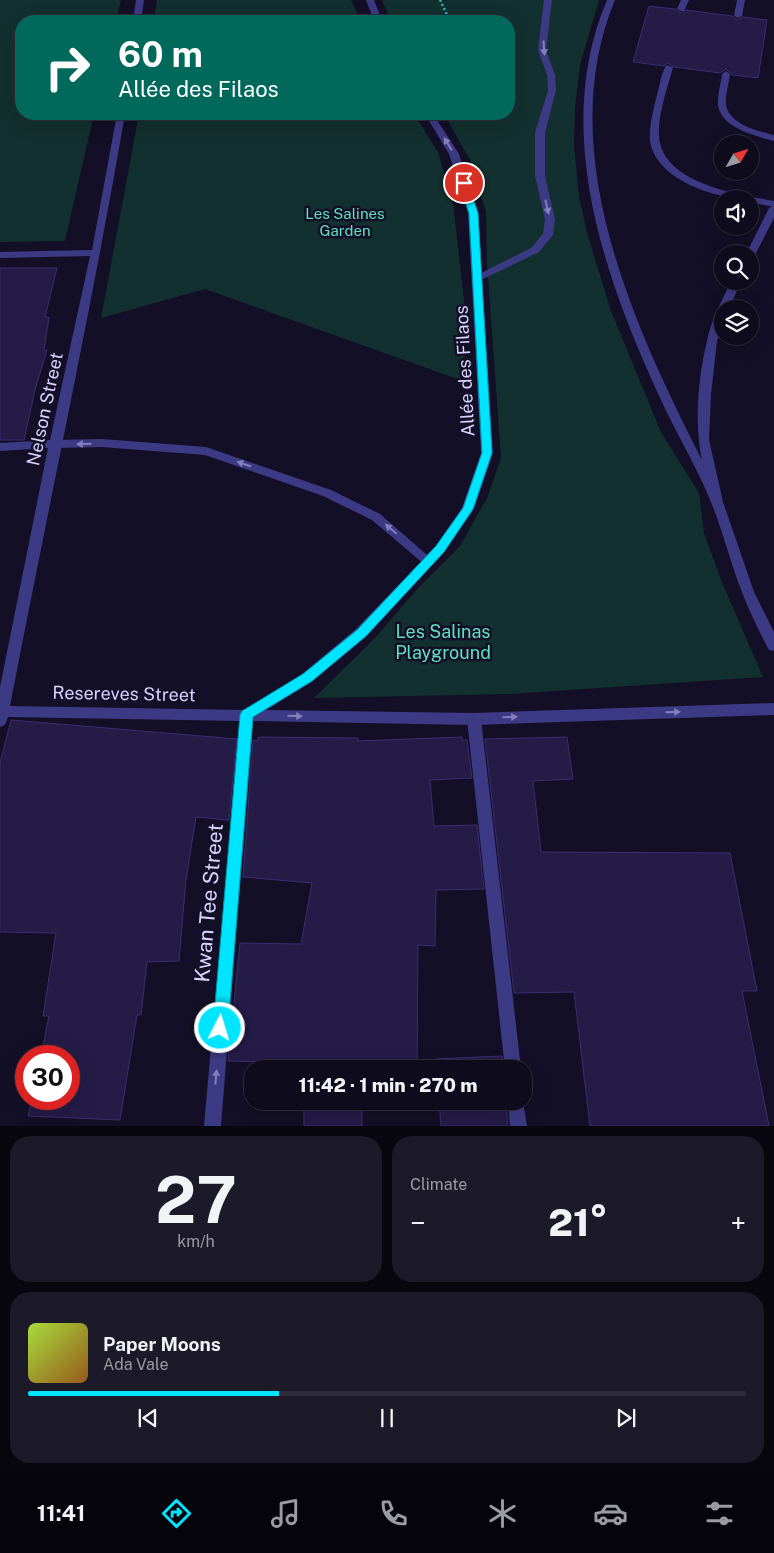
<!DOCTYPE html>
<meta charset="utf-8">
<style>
:root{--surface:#0e0b1c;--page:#1c1929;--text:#f1f3f6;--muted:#9b9ba3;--line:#2e2b3b;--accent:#00e5ff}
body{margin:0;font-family:"Public Sans",sans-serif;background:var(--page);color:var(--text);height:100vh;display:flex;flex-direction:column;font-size:19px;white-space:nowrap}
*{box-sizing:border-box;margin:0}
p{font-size:16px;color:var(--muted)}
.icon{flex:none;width:28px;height:28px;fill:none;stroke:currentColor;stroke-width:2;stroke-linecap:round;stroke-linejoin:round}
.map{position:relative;height:1126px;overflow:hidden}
.drawer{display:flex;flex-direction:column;gap:10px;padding:10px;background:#08060f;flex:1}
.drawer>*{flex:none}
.banner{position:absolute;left:15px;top:15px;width:500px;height:105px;border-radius:20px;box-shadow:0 5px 20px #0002,0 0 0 1px var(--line);background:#00695c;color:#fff;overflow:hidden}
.needle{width:32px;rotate:51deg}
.tools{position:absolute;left:714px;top:135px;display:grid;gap:10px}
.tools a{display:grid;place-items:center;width:45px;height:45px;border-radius:50%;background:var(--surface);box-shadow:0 5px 20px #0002,0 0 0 1px var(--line);font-size:25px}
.speed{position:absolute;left:15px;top:1045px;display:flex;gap:10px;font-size:25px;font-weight:700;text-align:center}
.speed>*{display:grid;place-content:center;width:65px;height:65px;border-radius:50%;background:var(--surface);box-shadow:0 5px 20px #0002,0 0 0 1px var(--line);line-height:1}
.speed .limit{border:8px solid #d22;background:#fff;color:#111}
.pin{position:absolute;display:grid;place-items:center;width:42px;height:42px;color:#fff;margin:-21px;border:2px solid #fff;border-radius:50%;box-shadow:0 1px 5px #0007}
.me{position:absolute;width:55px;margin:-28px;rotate:5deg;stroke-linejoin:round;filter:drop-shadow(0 0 4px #0008)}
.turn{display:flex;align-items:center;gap:18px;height:105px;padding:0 20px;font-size:22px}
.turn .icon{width:65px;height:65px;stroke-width:2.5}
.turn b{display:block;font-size:35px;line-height:42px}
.big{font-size:38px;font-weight:800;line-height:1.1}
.drawer .widget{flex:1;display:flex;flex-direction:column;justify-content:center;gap:8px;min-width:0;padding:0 18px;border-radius:20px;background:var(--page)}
.drawer .dial{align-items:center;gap:0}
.dial b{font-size:65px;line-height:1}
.song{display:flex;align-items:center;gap:15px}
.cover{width:60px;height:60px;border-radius:8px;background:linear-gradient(135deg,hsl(80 70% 55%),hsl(30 70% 35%))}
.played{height:5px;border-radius:2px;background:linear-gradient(90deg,var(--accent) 35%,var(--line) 35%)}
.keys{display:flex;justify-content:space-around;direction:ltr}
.heat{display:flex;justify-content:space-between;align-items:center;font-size:28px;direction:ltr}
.drawer .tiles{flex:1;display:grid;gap:10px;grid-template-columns:1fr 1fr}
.widget:last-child{grid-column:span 2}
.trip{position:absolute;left:244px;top:1060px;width:288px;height:50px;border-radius:20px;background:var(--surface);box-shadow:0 5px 20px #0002,0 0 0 1px var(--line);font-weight:800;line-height:50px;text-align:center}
.menu{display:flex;height:80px;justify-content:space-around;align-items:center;background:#06040b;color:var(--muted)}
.menu .icon{width:35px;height:35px}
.menu .on{color:var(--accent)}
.menu b{font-size:22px;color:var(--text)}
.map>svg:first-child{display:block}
.green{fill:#12302f}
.building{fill:#241b47;stroke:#3b2d73}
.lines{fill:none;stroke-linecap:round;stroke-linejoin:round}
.path{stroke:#2fb8b0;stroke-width:2.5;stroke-dasharray:2 2.5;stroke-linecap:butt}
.lane{fill:#3d3a85;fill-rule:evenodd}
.street{fill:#3d3a85;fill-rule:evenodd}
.oneway{fill:#837fbc}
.route{fill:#00e5ff;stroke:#0095a6}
.labels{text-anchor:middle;stroke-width:5;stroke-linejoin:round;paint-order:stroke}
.far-park-label{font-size:15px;fill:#5fe0c0;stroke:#130f26}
.street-label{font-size:18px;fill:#d9d4ff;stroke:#130f26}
.park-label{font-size:18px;fill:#5fe0c0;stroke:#130f26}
.near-street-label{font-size:21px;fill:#d9d4ff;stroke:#130f26}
</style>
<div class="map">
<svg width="774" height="1126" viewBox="0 0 774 1126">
<rect width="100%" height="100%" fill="#130f26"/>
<g class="green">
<path d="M0,0H121L116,21H21V114H94L65,241L0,242Z"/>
<path d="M157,0H351L361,21H154Z"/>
<path d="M382,0H599L580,65L575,108L574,145L579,197L588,236L611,311L661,432L699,493L704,533L721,580L763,677L509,694L314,698L376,637L418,588L460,546L487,498L501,458L487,263L486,212L471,162L444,114H509V21H391Z"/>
<path d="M139,114H414L438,152L453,203L467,326L463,381L205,289L101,318Z"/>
</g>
<g class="building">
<path d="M649,6L675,9L681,13L686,10L732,16L737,20L743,17L767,20L758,78L732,75L726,69L720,73L675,67L667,63L664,66L633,62Z"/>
<path d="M0,268H57L45,317H49L44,350H47L35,390L24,440H0Z"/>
<path d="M11,720L237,739L229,820L196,817L186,880L179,961L147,962L141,1015H137L120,1120L28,1116L32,1099H69V1056H41L49,1016H43L56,933L0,932V763Z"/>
<path d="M258,737L358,738V741L462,737V740H467L472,778L430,780L434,826L477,825L484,889L436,890L435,946L418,945L417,1066L361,1065V1069H305V1063L228,1061L240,943L301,944L312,883L243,877L253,740L258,741Z"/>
<path d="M567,737L573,779L533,781L541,852L730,853L757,991H742L769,1126H590L574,992L514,993L485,739Z"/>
<path d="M502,1056L503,1069H436L435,1059Z"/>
<rect x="304" y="1101" width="58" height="25"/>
<path d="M439,1101H506L508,1126H441Z"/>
</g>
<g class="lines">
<path class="path" d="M440,0L450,21"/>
<g class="lane">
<path d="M544,0H552L546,50L555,75L556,90L545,133V176L555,219L553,235L539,252L477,282L473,281V277L531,248L543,234L545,219L535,176V133L548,90L547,75L538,50Z"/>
<path d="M681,0H689L684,11H681L677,9Z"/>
<path d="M737,0H745L742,16L738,18L734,16Z"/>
<path d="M666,65L673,67C668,87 655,122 660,143C670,185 738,194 774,201V207L750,202V199C716,199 656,180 650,141C649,127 653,112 656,99C659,88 661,75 666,65Z"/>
<path d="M726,71L730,74C729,83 725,96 726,105C730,125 758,131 774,135V141C756,136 721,128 718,105C717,96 721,83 722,74Z"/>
<path d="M102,439L206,447L331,490L380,514L434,561L432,564H424L372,520L323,496L205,455L102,447L55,448L49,444L55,440Z"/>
<path d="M474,713L479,715L481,719L521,1069H505L467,719L469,715Z"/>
<path d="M522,1096L527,1126H510L508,1101H522Z"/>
</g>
<g class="street">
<path d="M136,0H144L141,21H133Z"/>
<path d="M366,0H374L382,21H374Z"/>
<path d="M607,0H615C552,151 634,326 702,460C694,425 698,377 707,341C711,320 722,301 731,281H741L729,309H722V326L717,341L711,394L709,440L723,502L754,592L774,632V651L769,650C759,631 749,611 742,592C730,562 723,531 711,502C697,467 677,435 661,400C605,279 551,131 607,0Z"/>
<path d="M117,114H125C91,312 48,508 10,706L245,710L302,674L356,629L436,546L462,508L481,453L468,213L449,154L425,114H433L459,154L478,213L493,453L474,509L444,552L366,637L312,682L266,710L474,713L774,703V715L474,725L253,721L221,1126H204L240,721L8,717L5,725L0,727V687L48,448L0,451V443L50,440L90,256L0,258V252L92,250Z"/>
<path d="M774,205V218L755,255L750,258V254H746L769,208Z"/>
</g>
</g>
<defs><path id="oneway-solid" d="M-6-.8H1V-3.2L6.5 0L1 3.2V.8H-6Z" transform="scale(1.25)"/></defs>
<g class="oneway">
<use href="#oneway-solid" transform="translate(544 48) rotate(86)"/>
<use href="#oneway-solid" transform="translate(448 144) rotate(-122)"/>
<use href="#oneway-solid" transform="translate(547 207) rotate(77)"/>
<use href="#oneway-solid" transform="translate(84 444) rotate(179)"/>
<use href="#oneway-solid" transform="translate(244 464) rotate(-161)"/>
<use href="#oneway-solid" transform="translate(391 529) rotate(-140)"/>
<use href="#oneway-solid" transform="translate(673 712) rotate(-2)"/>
<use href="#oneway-solid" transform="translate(295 716) rotate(1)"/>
<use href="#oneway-solid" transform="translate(510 717) rotate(-2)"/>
<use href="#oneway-solid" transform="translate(216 1077) rotate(-85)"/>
</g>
<path class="route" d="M464,181L468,183L478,213L492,453L473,509L444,552L366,636L312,681L253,717L228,1028L225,1033L220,1035L215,1033L213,1028L240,715L242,711L303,674L357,630L436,546L463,508L482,453L469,213L459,183Z"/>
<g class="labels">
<g class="far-park-label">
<text x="345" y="219">Les Salines<tspan x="345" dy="17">Garden</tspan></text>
</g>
<g class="street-label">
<text transform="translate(465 371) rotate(-93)" y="6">Allée des Filaos</text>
<text transform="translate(45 409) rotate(-78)" y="6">Nelson Street</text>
<text transform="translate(124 694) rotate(1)" y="6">Resereves Street</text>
</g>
<g class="park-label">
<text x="443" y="638">Les Salinas<tspan x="443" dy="21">Playground</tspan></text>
</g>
<g class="near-street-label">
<text transform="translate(209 903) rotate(-85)" y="7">Kwan Tee Street</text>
</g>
</g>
</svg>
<div class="tools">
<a><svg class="needle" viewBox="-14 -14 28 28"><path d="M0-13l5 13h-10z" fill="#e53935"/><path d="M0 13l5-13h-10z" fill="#9b9ba3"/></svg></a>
<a><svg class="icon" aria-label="sound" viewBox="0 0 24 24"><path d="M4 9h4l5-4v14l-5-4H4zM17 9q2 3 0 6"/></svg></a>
<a><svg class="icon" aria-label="search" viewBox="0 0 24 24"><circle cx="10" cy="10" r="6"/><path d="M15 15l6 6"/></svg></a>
<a><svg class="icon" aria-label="layers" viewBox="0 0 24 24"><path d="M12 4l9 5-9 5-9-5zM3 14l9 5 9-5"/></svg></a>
</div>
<div class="speed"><div class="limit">30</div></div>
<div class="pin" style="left:464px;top:183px;background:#d93025"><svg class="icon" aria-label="arrive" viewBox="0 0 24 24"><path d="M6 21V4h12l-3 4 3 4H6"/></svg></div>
<svg class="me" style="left:220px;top:1028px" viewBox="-20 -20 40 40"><circle r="17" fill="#00e5ff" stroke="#fff" stroke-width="3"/><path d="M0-11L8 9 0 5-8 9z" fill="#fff"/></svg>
<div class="trip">11:42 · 1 min · 270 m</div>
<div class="banner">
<div class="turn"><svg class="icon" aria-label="right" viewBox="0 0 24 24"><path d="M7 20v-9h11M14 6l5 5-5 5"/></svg><div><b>60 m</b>Allée des Filaos</div></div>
</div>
</div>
<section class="drawer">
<div class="tiles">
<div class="widget dial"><b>27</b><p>km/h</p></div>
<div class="widget"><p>Climate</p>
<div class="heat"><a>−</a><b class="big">21°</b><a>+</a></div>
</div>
<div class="widget">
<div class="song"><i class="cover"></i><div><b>Paper Moons</b><p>Ada Vale</p></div></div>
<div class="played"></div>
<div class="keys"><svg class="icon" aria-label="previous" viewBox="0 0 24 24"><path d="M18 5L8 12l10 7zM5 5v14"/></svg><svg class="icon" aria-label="pause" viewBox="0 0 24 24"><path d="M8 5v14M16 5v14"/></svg><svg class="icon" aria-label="next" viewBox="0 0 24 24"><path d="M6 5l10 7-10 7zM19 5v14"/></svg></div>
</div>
</div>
</section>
<nav class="menu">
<b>11:41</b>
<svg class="icon on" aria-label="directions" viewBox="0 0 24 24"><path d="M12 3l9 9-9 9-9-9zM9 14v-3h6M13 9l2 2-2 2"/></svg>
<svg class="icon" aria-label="music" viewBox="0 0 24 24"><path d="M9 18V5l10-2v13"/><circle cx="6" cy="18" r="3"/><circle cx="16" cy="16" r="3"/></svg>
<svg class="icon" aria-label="phone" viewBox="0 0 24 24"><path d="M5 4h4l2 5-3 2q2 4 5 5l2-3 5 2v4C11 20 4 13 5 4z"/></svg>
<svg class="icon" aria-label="climate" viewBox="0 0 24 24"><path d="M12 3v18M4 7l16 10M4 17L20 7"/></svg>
<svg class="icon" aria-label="car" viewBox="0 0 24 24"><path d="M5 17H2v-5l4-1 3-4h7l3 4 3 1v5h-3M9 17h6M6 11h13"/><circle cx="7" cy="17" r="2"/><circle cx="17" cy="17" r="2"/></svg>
<svg class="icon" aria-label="filters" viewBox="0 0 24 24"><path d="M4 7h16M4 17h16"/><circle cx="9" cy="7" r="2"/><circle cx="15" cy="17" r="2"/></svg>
</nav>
